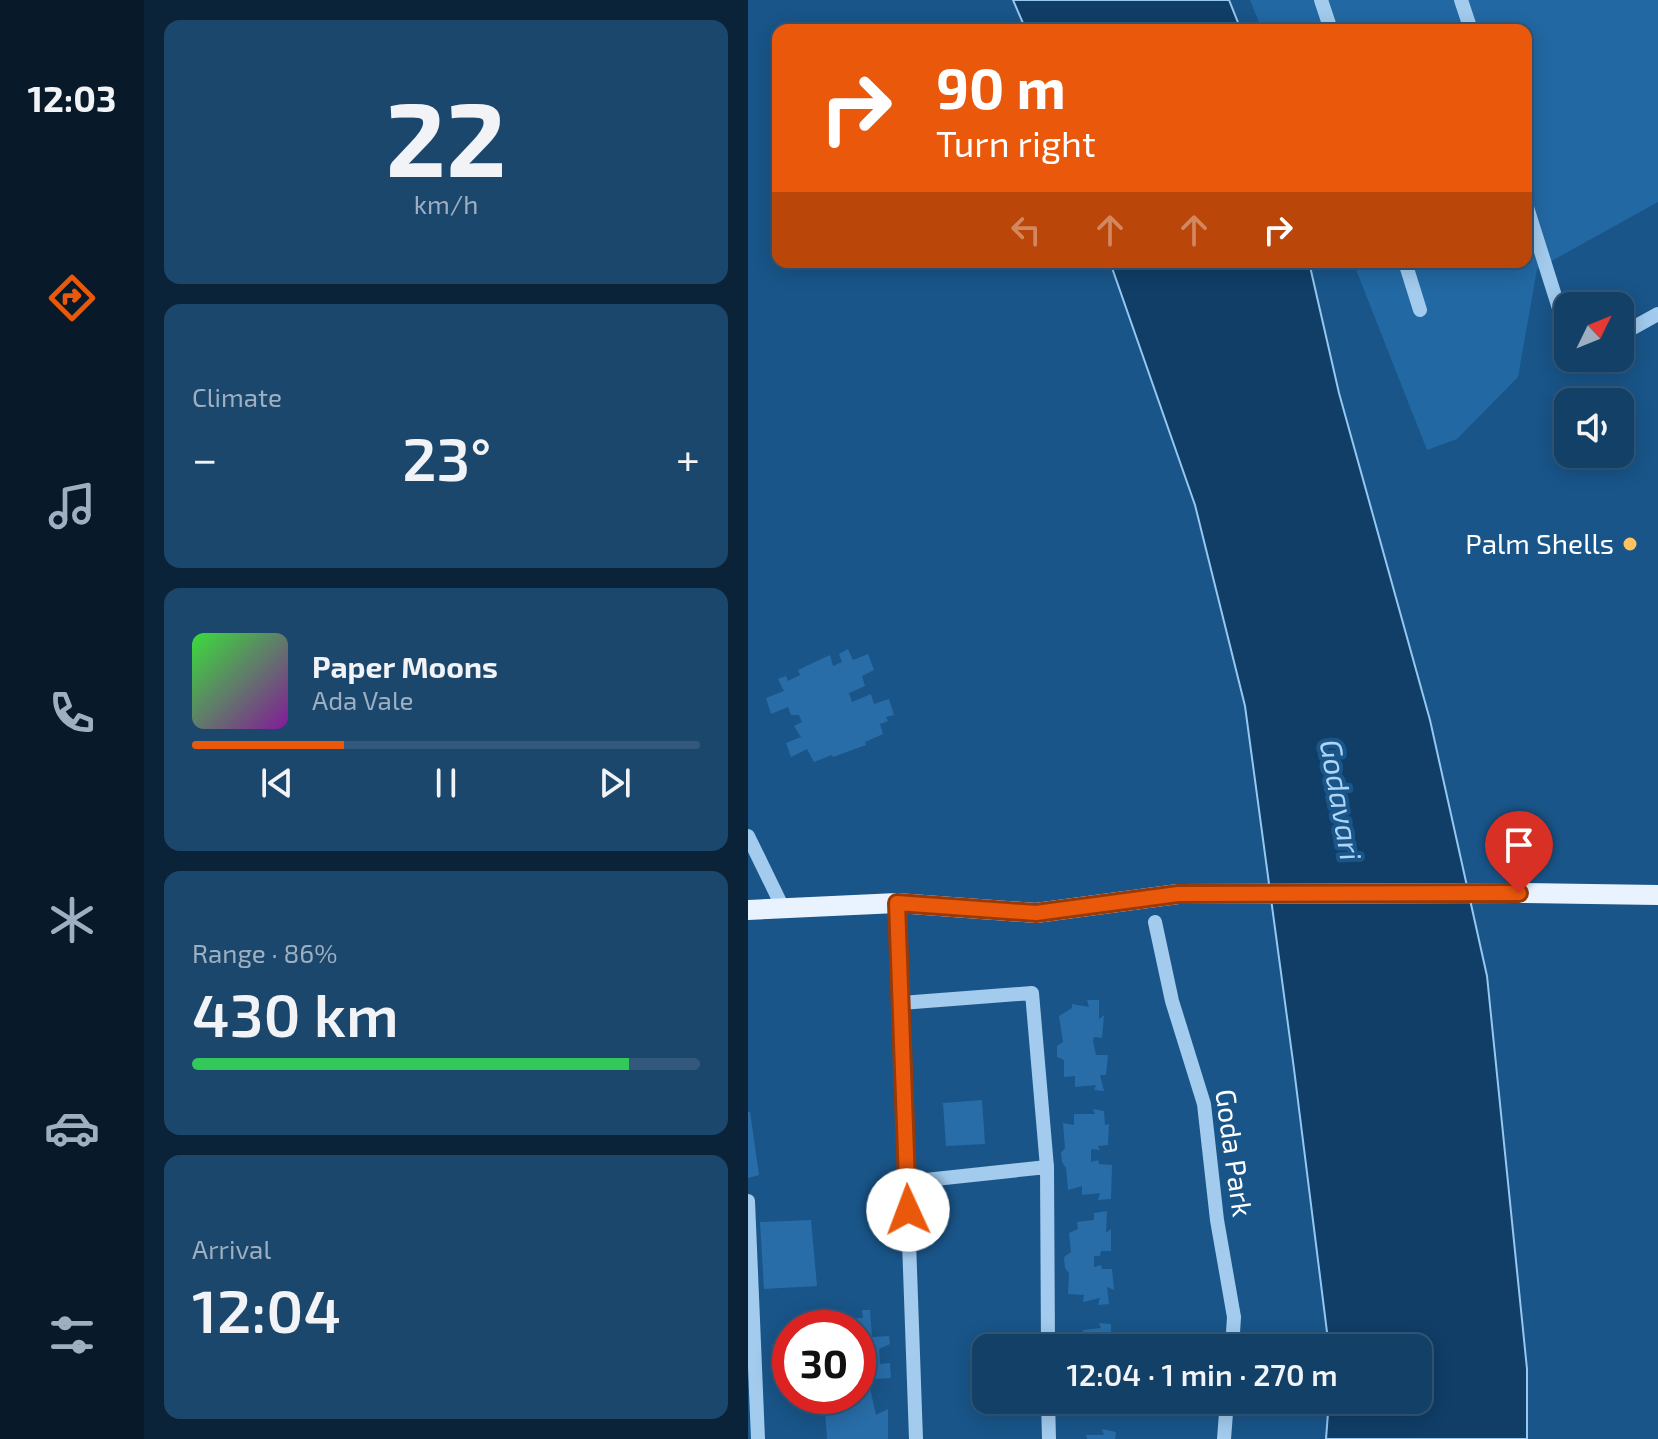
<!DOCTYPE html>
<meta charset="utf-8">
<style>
:root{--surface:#134067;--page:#1c476d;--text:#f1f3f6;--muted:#9dafc0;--line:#32597b;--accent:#ea580c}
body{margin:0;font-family:"Exo 2",sans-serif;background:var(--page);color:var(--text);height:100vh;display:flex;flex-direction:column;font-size:30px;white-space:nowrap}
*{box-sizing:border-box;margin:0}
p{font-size:26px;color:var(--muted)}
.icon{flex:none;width:44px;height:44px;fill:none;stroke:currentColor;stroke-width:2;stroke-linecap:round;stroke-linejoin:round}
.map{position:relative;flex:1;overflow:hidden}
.drawer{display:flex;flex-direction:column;gap:20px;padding:20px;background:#0a2339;width:604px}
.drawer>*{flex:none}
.top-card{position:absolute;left:24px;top:24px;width:760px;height:244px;border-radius:16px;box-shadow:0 4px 20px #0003,0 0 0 2px var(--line);background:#ea580c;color:#fff;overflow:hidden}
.needle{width:52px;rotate:47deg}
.tools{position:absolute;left:806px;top:292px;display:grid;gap:16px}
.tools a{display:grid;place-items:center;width:80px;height:80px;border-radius:16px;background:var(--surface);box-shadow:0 4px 20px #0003,0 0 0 2px var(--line);font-size:40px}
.speed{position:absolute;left:24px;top:1310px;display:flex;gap:16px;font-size:40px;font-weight:700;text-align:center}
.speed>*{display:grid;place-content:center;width:104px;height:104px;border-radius:50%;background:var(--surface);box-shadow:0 4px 20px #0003,0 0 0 2px var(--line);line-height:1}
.speed .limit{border:12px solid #d22;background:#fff;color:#111}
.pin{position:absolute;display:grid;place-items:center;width:68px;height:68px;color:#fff;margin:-82px -34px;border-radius:50% 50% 50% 0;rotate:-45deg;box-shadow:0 0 8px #0007}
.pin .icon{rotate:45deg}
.me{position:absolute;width:88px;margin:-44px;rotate:358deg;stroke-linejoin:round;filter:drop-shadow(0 0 6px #0008)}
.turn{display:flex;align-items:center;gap:28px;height:168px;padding:0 32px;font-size:36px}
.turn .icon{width:104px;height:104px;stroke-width:2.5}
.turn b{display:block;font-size:56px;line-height:68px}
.lanes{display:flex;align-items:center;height:76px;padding:0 32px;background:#0003;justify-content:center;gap:40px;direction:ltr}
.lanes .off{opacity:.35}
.big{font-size:60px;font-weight:600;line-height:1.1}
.drawer .card{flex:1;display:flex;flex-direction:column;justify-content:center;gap:12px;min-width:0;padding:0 28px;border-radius:16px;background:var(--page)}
.drawer .dial{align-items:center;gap:0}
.dial b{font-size:104px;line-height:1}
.song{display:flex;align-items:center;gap:24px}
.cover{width:96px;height:96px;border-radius:12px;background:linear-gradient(135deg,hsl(120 70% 55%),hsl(290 70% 35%))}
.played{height:8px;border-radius:4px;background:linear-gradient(90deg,var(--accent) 30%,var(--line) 30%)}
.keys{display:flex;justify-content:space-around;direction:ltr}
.heat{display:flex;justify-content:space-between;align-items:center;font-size:44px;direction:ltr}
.charge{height:12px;border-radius:6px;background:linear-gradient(90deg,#34c759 86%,var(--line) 0)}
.trip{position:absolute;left:224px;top:1334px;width:460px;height:80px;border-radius:16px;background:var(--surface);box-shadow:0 4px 20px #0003,0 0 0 2px var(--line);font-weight:600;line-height:80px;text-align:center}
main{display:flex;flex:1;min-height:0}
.tabs{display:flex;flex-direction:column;width:144px;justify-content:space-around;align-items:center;background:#081a29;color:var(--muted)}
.tabs .icon{width:56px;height:56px}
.tabs .on{color:var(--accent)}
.tabs b{font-size:36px;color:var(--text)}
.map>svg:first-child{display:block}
.green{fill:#2268a3}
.water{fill:#103e67;stroke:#95c8f0;stroke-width:2}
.building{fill:#286da8}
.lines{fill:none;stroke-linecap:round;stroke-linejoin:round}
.minor{stroke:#a2cbed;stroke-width:14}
.major{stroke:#e9f3ff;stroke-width:20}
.route-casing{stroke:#983908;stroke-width:20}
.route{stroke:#ea580c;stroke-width:14}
.poi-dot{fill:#ffc25f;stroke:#195589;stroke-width:3}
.labels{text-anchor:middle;stroke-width:8;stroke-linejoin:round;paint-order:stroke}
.poi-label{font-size:28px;fill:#fff;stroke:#195589;text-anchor:end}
.street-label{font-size:28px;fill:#fff;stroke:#195589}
.water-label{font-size:30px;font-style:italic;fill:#aed5f5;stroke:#195589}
</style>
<main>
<nav class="tabs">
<b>12:03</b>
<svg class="icon on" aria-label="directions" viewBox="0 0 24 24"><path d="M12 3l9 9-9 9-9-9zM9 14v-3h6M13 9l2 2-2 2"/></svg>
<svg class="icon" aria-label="music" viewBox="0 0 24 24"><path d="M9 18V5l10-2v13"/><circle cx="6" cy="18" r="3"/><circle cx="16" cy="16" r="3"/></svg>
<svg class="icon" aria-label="phone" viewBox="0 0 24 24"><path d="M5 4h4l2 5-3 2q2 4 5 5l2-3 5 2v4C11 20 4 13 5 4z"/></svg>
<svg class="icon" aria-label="climate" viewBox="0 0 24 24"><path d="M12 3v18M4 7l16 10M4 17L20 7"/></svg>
<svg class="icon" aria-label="car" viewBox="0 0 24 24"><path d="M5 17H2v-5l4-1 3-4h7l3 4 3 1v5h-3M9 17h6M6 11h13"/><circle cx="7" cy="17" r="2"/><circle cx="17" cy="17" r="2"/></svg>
<svg class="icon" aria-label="filters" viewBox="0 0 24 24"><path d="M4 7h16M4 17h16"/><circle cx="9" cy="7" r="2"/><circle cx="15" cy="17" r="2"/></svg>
</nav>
<section class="drawer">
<div class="card dial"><b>22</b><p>km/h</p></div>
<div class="card"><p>Climate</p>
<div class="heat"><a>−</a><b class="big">23°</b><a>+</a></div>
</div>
<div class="card">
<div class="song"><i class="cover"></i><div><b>Paper Moons</b><p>Ada Vale</p></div></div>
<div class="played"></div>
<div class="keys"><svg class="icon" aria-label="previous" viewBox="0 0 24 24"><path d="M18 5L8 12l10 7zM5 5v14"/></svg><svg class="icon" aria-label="pause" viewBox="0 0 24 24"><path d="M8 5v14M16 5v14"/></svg><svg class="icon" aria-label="next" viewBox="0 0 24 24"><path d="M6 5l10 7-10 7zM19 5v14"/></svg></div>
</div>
<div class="card"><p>Range · 86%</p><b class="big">430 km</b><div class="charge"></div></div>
<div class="card"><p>Arrival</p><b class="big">12:04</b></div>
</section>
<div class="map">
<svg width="910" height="1439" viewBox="0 0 910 1439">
<rect width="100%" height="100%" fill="#195589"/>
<path class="green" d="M502,0H910V202L789,269L770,377L709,439L679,450L605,262H778V30H514Z"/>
<g class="water">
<path d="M265,0H481L493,30H278Z"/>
<path d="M362,262H561L591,393L682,720L739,976L779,1369V1439H578L581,1400H670V1348H581L546,1069L497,706L447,505Z"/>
</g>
<g class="building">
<path d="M100,649L105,660L120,654L126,670L114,676L117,686L101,693L104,702L123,694L126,704L141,699L146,715L138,717L140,721L132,724L135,734L117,742L118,745L85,757L84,755L66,762L59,749L43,757L38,743L53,737L46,726L54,722L51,715H43L40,707L23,714L18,698L36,691L30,679L38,676L40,681L52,675L50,670L82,655L85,666L94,662L91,654Z"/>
<path d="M339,1000H351V1019L356,1015L354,1038L346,1037L345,1041L348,1055H360L358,1075H352L356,1091L346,1090L348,1085L327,1087V1076L316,1077V1060L309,1057V1046L315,1042L311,1016L324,1008V1004L341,1007Z"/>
<path d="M234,1100L237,1144L198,1146L195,1103Z"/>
<path d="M345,1109L356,1111L357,1125L361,1124L360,1145L350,1146L352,1150L343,1149V1162L350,1160L351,1164L364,1165L363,1199L350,1200L352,1193L334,1195V1186L320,1190L318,1168L314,1162L313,1153L317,1148L315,1123L326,1125V1114H347Z"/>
<path d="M0,1112H2L11,1175L0,1178Z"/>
<path d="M359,1211L358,1233L363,1229V1251H353L352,1256H346V1267L353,1265L354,1269H364L366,1290L359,1287L361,1304L350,1305L352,1298L335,1302L336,1295L320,1294L321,1273L317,1268L316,1257L323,1252L321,1233L330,1229L329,1222L346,1220V1213Z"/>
<path d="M63,1220L69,1286L16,1289L12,1222Z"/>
<path d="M114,1310H122L124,1337L141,1336L142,1344L131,1349L132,1364L142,1363L143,1378L110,1380V1328H90V1319L115,1318Z"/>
<path d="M351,1323L363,1324V1340L368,1338V1348H325V1341L335,1340V1330L353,1328Z"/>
<path d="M42,1343V1366L26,1367L24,1344Z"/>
<path d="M121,1384L128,1415L140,1409V1439H79L76,1396H110V1386Z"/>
<path d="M342,1400H365L368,1414L356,1415L359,1409L338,1410Z"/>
<path d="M354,1429L368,1432L367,1439H339L338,1435H356Z"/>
</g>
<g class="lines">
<g class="minor">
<path d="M573,0L583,30"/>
<path d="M713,0L723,30"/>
<path d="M778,204L820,337"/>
<path d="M657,262L672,310"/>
<path d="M872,335L910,314"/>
<path d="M827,358H829"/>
<path d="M0,836L35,908"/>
<path d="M149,903L168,1439"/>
<path d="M407,922L424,1001L456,1104L469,1220L486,1317L484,1348"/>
<path d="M153,1003L284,993L299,1167"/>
<path d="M159,1182L299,1167L300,1348"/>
<path d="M0,1201L10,1439"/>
<path d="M300,1400L301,1439"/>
<path d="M476,1439L479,1400"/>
</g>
<path class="major" d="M0,910L149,903L288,913L430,894L771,893L910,895"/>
</g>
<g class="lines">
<defs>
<path id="route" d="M160,1210L149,903L288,913L430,894L771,893"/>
</defs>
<use href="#route" class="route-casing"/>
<use href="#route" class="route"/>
</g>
<circle class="poi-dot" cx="882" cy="544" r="8"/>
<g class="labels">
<g class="poi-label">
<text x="866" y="554">Palm Shells</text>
</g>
<g class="street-label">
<text transform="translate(486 1153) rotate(82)" y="10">Goda Park</text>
</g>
<g class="water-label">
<text transform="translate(592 800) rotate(80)" y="10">Godavari</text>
</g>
</g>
</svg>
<div class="tools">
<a><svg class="needle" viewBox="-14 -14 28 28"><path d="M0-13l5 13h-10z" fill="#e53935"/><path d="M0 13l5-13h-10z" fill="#9dafc0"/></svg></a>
<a><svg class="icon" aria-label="sound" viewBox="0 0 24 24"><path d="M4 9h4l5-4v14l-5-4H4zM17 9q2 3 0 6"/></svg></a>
</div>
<div class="speed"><div class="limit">30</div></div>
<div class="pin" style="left:771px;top:893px;background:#d93025"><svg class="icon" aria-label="arrive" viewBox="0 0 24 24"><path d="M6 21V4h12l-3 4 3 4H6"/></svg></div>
<svg class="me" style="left:160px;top:1210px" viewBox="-20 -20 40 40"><circle r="19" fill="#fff"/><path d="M0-13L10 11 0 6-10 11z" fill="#ea580c"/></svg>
<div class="trip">12:04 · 1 min · 270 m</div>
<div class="top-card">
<div class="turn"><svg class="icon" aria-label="right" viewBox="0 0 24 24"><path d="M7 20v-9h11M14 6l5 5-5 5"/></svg><div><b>90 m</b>Turn right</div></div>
<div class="lanes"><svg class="icon off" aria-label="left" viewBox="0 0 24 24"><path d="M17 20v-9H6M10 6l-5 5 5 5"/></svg><svg class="icon off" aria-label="ahead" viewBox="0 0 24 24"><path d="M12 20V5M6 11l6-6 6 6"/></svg><svg class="icon off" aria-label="ahead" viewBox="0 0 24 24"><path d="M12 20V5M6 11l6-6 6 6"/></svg><svg class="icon" aria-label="right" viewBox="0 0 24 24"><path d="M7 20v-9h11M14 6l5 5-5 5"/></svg></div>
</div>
</div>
</main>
